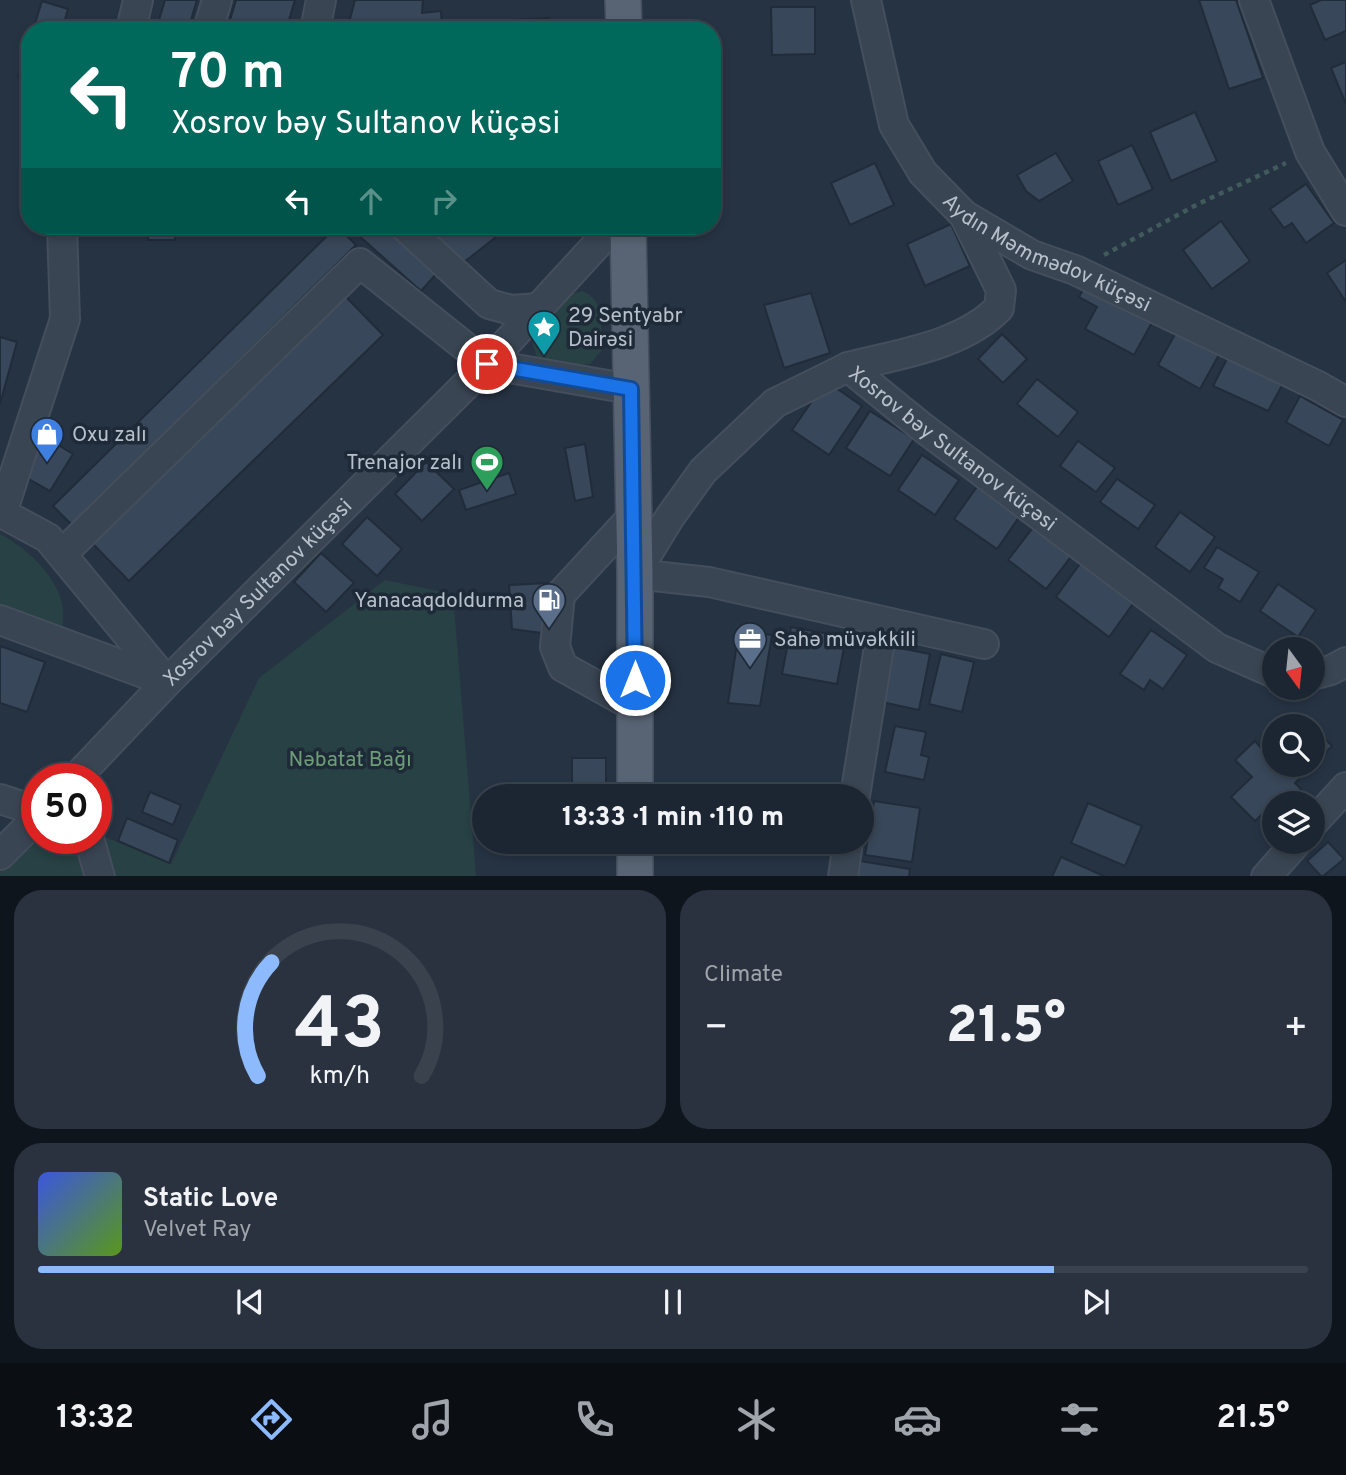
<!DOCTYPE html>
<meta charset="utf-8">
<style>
:root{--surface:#1c2632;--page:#29323e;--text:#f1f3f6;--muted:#a0a5ac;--line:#3a434d;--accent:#8dbafc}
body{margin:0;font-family:Overpass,sans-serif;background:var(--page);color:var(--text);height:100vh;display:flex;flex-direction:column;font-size:26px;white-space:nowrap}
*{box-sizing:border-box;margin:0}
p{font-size:23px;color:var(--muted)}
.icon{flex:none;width:38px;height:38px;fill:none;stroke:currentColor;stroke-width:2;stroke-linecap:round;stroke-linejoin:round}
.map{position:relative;height:876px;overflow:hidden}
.panel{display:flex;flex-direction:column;gap:14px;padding:14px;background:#0f151c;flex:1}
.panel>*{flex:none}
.banner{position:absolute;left:21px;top:21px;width:700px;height:214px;border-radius:28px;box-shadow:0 4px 10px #0003,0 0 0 2px var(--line);background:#00695c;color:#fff;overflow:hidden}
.needle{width:46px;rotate:165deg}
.fabs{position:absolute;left:1262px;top:637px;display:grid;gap:14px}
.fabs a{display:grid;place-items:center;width:63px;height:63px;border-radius:50%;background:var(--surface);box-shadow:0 4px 10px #0003,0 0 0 2px var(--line);font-size:35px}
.speed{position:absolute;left:21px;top:763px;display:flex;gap:14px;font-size:35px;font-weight:700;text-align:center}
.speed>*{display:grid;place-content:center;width:91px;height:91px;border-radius:50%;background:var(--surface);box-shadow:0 4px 10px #0003,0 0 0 2px var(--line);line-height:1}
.speed .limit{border:10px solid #d22;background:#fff;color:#111}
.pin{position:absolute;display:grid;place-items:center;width:60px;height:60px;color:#fff;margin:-30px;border:4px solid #fff;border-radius:50%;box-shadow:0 2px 7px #0007}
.me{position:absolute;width:77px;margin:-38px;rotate:0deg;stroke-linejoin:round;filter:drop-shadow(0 0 5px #0008)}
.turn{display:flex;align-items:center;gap:24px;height:147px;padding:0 35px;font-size:32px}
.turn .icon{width:91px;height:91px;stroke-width:2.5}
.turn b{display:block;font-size:49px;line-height:60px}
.lanes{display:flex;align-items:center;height:66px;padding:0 35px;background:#0003;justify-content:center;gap:35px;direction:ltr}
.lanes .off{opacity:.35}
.big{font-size:52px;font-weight:800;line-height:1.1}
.panel .card{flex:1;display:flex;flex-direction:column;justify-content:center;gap:10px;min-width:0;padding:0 24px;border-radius:28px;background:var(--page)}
.panel .dial{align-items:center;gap:0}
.dial svg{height:182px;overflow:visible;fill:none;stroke:var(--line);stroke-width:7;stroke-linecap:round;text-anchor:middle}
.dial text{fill:var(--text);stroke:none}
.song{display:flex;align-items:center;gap:21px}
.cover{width:84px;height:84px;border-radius:10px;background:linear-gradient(135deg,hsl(230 70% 55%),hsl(90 70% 35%))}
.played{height:7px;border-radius:4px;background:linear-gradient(90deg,var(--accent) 80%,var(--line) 80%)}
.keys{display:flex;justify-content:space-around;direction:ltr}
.heat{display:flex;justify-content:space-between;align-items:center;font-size:38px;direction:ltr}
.panel .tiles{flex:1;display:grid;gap:14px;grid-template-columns:1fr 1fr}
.card:last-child{grid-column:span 2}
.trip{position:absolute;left:472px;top:784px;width:402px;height:70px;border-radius:35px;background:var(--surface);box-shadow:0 4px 10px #0003,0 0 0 2px var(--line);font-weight:800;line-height:70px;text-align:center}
.tabs{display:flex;height:112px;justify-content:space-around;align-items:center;background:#0b0f14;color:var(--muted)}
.tabs .icon{width:49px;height:49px}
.tabs .active{color:var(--accent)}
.tabs b{font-size:32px;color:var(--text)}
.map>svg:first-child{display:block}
.green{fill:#284144}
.building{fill:#384759;stroke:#212c3a;stroke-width:2}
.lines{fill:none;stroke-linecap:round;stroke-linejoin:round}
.minor-casing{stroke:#444e5c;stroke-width:32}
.major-casing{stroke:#444e5c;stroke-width:38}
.path{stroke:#415a5c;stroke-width:4.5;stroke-dasharray:5 5;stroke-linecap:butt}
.minor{stroke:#3a4553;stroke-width:28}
.major{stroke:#586473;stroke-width:35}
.route-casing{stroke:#114b97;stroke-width:18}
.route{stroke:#1a73e8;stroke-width:12}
.labels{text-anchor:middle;stroke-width:7;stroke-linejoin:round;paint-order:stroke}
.street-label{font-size:21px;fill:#b7c0cc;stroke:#1f2a38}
.poi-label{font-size:21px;fill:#b7c0cc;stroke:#1f2a38;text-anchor:start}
.park-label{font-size:21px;fill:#6e9e78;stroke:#1f2a38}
</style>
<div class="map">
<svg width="1346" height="877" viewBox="0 0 1346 877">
<rect width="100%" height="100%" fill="#263343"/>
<g class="green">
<path d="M582,291C606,299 600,328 602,350L590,364L555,367L538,362L531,337C542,318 561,295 582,291Z"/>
<path d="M0,534C25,547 55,574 62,603C64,611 62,622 63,631L0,607Z"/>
<path d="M385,580L453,594L476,876L0,877V872L37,837L96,838V833L171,864L259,678Z"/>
</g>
<g class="building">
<path d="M165,0H197L188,30H156Z"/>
<path d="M236,0H295L286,30H227Z"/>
<path d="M355,0H423L422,13L441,11L442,30H347Z"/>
<path d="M1199,0H1236L1263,78L1229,89Z"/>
<path d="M1321,0H1346V31L1325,40L1310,5Z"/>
<path d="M42,1L68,9L62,30H33Z"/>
<path d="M771,7H815V54L772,55Z"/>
<path d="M549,18L550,30H494L493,21Z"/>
<path d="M30,41V79L19,76Z"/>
<path d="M1346,62V104L1331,68Z"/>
<path d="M1195,112L1217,161L1171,181L1150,132Z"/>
<path d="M1132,145L1153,189L1118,205L1098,161Z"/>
<path d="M1056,153L1073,181L1039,201L1026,191L1017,175Z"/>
<path d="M875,163L894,205L850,225L831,183Z"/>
<path d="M1306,184L1334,223L1306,243L1292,223L1284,228L1270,209Z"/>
<path d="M1221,221L1250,261L1212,289L1183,250Z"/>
<path d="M951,224L970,266L925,286L907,244Z"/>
<path d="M95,226H175V240H148V227Z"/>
<path d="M337,226L356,245L72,525L53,506Z"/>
<path d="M348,226H384L437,273L421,291Z"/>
<path d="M427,226H510L463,263Z"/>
<path d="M1346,260V302L1327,273Z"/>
<path d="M1088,280L1155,317L1134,355L1085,329L1097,307L1079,297Z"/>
<path d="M811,293L830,353L784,368L764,305Z"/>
<path d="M346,297L383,335L129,581L92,543Z"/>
<path d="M1179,327L1221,351L1200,389L1158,365Z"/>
<path d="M1002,334L1027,359L1003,383L978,359Z"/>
<path d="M0,337L17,342L0,404Z"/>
<path d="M1228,357L1284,382L1268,411L1213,386Z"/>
<path d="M1037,379L1078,412L1058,437L1017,404Z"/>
<path d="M826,381L862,406L829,455L792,430Z"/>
<path d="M1300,396L1343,420L1329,446L1286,422Z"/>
<path d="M870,411L914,439L890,476L846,448Z"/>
<path d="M43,436L73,454L50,491L20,474Z"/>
<path d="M1078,441L1115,468L1096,492L1060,466Z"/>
<path d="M585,444L593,497L575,501L565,448Z"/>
<path d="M922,455L959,480L935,515L898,490Z"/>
<path d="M426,462L454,489L422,521L395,494Z"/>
<path d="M509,473L516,494L466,510L459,490Z"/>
<path d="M1117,479L1155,505L1138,529L1100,502Z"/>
<path d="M979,484L1022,513L997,549L954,519Z"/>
<path d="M1180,512L1215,537L1190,572L1155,547Z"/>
<path d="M367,517L402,549L377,576L342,544Z"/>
<path d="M1035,525L1073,554L1046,589L1008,560Z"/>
<path d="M1217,547L1259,572L1240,602L1218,588L1223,579L1204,568Z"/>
<path d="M321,553L354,583L326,612L294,582Z"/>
<path d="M1082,561L1135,601L1109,637L1056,597Z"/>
<path d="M548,583L542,633L512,629L509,585Z"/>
<path d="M1278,584L1316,610L1298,637L1260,611Z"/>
<path d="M791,627L846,637L837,684L782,674Z"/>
<path d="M739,630L772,635L760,706L728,703Z"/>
<path d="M1151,630L1187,655L1163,689L1150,680L1144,690L1120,674Z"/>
<path d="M0,646L45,662L27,712L0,703Z"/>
<path d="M889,646L930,654L919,710L877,701Z"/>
<path d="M941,654L974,662L962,712L929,704Z"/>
<path d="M1312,725L1332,746L1295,783L1301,789L1287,803L1277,800L1255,821L1231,797L1252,777L1235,760L1255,741L1268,756L1274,750V765H1312Z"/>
<path d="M895,726L926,732L921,755L929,757L924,780L885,772Z"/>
<rect x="572" y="758" width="34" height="38"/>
<path d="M150,792L181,805L173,825L142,812Z"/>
<path d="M874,801L920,808L912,862L865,855Z"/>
<path d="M1088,803L1142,826L1125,866L1071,843Z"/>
<path d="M127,818L178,840L169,863L118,841Z"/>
<rect x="572" y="842" width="34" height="9"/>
<path d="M783,842H821L820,851L783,847Z"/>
<path d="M1328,842L1344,859L1322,877L1307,861Z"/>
<path d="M1061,857L1106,877H1052Z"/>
<path d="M860,861L910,869L909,877H857Z"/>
</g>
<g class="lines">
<defs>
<g id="minor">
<path id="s1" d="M866,0L894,125L923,173L964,215L1032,255L1075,270L1318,386L1346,402"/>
<path d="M1254,0L1310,152L1346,211"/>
<path d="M131,30L138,0"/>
<path d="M208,30L217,0"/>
<path d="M315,30L321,0"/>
<path d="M404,226L489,304L511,310L539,308"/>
<path d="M848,367C898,354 962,346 999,308L1001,290L964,215"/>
<path d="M0,512L48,538L167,682"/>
<path d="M2,513L65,319L62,226"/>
<path d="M634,515L560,595L555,647L563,667L635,707"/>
<path d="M62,554L360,263L487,364L614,226"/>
<path d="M0,620L165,681"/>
<path id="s2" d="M984,644L709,582L635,574L670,517L703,471L775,403L848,367L922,427L1217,648L1274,673"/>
<path d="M1312,675L1331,670L1346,662"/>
<path id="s3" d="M75,779L167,682L487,364L630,389"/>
<path d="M855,796L883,622"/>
<path d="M0,799L37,811"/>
<path d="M1312,824L1346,787"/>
<path d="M89,838L100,877"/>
<path d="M0,855L37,818"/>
<path d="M843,877L848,842"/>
<path d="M1266,877L1297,842"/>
</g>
<g id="major">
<path d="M623,0L624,30"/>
<path d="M628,226L635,574V796"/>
<path d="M635,842V877"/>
</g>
</defs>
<use href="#minor" class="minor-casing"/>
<use href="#major" class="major-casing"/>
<path class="path" d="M1104,255L1198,204L1286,163"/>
<use href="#minor" class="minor"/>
<use href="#major" class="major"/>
</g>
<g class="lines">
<defs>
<path id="route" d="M487,364L631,389L635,680"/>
</defs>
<use href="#route" class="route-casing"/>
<use href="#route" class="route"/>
</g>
<defs>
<symbol id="sight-pin" viewBox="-11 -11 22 30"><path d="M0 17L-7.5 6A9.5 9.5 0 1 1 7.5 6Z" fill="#0f9aa8" stroke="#1f2a38"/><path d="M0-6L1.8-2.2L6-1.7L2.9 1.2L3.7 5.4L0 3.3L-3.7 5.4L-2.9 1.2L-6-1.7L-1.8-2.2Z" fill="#fff"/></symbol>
<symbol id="shop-pin" viewBox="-11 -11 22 30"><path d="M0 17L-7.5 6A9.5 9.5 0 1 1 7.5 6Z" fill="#3f7fe0" stroke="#1f2a38"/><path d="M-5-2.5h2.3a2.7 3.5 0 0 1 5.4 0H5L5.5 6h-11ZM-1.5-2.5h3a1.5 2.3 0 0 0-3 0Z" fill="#fff"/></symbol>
<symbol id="stadium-pin" viewBox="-11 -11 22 30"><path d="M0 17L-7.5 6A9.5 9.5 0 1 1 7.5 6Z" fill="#2e9e5b" stroke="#1f2a38"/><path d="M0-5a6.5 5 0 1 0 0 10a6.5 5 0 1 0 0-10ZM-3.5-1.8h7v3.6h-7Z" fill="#fff"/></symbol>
<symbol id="fuel-pin" viewBox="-11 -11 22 30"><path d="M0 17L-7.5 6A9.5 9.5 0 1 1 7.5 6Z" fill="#5c6f8a" stroke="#1f2a38"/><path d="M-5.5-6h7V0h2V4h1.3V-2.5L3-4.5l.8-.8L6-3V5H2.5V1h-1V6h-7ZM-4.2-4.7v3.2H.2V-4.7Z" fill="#fff"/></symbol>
<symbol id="office-pin" viewBox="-11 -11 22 30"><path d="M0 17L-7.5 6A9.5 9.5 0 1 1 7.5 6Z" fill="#5c6f8a" stroke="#1f2a38"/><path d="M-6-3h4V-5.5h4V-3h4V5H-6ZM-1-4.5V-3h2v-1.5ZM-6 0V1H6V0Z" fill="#fff"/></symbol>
</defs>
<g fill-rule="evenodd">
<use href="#sight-pin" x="525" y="308" width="38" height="52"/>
<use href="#shop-pin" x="28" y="415" width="38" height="52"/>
<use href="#stadium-pin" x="468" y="443" width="38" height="52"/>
<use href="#fuel-pin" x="530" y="581" width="38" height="52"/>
<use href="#office-pin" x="731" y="620" width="38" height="52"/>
</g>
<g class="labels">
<g class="street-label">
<text dy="7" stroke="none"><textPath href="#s1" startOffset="334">Aydın Məmmədov küçəsi</textPath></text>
<text dy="7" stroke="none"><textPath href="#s2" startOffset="793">Xosrov bəy Sultanov küçəsi</textPath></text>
<text dy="7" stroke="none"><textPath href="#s3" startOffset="261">Xosrov bəy Sultanov küçəsi</textPath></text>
</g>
<g class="poi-label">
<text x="568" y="322">29 Sentyabr<tspan x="568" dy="24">Dairəsi</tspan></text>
<text x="72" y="441">Oxu zalı</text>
<text x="462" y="469" text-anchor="end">Trenajor zalı</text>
<text x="524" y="607" text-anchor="end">Yanacaqdoldurma</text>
<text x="774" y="646">Sahə müvəkkili</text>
</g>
<g class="park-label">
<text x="350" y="766">Nəbatat Bağı</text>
</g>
</g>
</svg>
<div class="fabs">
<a><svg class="needle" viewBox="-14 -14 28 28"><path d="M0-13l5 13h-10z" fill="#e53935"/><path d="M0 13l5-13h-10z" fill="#a0a5ac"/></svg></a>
<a><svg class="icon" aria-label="search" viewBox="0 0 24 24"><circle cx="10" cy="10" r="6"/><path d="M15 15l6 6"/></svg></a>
<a><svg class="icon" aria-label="layers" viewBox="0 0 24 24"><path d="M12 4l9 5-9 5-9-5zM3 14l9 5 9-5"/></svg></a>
</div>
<div class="speed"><div class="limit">50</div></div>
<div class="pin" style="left:487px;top:364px;background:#d93025"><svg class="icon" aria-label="arrive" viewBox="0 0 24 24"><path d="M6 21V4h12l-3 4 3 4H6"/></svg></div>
<svg class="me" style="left:635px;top:680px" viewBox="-20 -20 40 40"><circle r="17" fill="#1a73e8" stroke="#fff" stroke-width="3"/><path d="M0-11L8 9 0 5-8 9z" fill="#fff"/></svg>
<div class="trip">13:33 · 1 min · 110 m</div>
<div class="banner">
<div class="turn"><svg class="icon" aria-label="left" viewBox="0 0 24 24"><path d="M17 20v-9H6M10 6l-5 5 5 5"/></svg><div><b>70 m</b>Xosrov bəy Sultanov küçəsi</div></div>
<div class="lanes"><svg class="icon" aria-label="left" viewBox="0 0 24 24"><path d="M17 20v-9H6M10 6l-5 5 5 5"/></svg><svg class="icon off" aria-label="ahead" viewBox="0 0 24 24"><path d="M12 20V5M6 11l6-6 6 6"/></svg><svg class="icon off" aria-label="right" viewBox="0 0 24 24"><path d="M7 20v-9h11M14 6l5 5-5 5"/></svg></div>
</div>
</div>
<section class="panel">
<div class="tiles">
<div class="card dial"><svg viewBox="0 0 100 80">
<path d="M14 69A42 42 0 1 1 86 69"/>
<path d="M14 69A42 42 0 0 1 20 19" stroke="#8dbafc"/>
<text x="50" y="56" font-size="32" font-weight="700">43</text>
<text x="50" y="72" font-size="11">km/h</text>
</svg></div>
<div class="card"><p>Climate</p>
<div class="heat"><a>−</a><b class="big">21.5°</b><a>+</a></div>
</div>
<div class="card">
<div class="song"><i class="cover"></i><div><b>Static Love</b><p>Velvet Ray</p></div></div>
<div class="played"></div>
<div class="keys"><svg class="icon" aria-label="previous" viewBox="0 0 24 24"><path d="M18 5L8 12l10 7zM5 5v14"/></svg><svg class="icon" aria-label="pause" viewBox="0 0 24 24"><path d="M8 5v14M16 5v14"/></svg><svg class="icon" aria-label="next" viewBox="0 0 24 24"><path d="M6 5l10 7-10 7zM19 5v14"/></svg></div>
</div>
</div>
</section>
<nav class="tabs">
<b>13:32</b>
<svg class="icon active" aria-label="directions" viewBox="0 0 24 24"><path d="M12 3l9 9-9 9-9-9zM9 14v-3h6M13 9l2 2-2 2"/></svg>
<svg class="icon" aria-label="music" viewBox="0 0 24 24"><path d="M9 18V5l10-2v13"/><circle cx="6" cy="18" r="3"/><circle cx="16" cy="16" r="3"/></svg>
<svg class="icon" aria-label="phone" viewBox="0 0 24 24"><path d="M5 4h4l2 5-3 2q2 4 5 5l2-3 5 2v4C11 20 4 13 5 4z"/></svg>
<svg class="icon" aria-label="climate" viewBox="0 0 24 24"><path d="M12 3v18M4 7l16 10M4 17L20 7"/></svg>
<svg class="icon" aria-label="car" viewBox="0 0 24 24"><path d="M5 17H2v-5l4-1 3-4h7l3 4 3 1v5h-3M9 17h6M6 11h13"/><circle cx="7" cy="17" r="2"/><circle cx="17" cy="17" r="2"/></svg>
<svg class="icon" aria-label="filters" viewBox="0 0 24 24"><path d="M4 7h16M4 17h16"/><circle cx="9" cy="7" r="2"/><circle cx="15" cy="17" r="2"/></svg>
<b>21.5°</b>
</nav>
